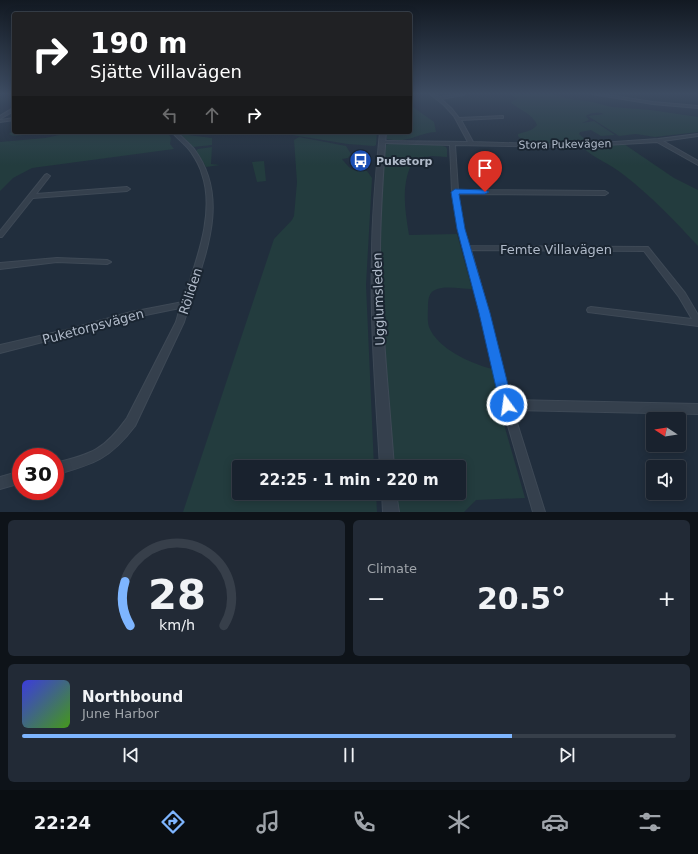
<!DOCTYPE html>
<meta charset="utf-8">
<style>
:root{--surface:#19222e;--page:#222a36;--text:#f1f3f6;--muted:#9fa4aa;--line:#373f4a;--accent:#7eb5ff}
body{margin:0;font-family:"DejaVu Sans",sans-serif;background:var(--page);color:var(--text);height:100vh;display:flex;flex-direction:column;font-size:15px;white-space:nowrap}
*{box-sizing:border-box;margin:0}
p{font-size:13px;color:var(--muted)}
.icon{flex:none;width:22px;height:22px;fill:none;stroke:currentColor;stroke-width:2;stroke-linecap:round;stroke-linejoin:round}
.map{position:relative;height:512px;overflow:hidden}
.details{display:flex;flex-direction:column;gap:8px;padding:8px;background:#0e1319;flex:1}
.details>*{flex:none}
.banner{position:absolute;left:12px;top:12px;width:400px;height:122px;border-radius:4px;box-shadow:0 2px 10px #0003,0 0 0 1px var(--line);background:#202124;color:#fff;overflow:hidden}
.needle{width:26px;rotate:282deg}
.tools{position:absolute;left:646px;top:412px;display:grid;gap:8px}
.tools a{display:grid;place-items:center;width:40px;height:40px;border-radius:4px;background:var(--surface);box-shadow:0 2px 10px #0003,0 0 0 1px var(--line);font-size:20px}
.speed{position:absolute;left:12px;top:448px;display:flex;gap:8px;font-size:20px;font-weight:700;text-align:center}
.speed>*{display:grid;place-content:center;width:52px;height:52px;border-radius:50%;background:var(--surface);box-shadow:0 2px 10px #0003,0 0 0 1px var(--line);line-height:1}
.speed .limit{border:6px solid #d22;background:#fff;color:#111}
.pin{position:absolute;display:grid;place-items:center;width:34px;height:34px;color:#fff;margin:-41px -17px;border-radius:50% 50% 50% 0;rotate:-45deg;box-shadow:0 0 4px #0007}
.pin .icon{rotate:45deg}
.me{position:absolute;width:44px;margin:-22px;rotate:346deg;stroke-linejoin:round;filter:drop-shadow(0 0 3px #0008)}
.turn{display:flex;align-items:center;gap:14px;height:84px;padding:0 12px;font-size:18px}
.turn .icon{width:52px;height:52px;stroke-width:2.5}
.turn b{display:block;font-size:28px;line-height:34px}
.lanes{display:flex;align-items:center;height:38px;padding:0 12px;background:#0003;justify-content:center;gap:20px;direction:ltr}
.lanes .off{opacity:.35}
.big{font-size:30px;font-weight:700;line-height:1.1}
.details .card{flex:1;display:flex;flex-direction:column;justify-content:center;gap:6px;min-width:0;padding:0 14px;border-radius:6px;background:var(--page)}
.details .dial{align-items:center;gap:0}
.dial svg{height:104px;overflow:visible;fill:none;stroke:var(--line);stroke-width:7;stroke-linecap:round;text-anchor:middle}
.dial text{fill:var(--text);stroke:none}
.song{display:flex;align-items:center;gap:12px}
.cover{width:48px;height:48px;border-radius:6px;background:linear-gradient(135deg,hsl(240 70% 55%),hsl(100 70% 35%))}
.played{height:4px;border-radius:2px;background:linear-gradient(90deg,var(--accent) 75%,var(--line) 75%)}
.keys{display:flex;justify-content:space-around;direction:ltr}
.heat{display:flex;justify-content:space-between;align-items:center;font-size:22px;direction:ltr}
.details .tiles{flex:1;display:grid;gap:8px;grid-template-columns:1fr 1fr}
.card:last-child{grid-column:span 2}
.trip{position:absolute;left:232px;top:460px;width:234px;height:40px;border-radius:4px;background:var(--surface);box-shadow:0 2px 10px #0003,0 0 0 1px var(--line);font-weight:700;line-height:40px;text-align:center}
.tabs{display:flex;height:64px;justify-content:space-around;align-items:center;background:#0a0e12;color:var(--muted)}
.tabs .icon{width:28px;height:28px}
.tabs .current{color:var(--accent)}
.tabs b{font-size:18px;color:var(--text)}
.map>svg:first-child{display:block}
.green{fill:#233c3e}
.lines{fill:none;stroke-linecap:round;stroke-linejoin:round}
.minor-casing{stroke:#3e4956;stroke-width:2}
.tertiary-casing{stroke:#3e4956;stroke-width:2}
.minor{fill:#35404d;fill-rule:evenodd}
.tertiary{fill:#35404d;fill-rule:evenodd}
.route{fill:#1a73e8;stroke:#114b97}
.labels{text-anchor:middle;stroke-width:4;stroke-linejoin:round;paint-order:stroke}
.far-street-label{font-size:11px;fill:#b0bac9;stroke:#1a2531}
.far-poi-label{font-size:11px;font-weight:bold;fill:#b0bac9;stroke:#1a2531;text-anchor:start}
.street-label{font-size:13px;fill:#b0bac9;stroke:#1a2531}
</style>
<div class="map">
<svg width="698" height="512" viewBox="0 0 698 512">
<rect width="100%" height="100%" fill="#212e3d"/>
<g class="green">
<path d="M510,94H553L565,98L593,102L611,107L651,110L698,117V132L655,137L636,134L619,136L588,116L604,114C599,112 591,112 586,116L589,120L582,123L594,121L615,135L601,136L591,130L580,132L579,134L589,143C574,145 527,148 518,136V134C525,132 532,131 537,125C533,114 520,110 511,103V102L517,99Z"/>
<path d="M410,105L434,122L436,132C416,133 410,144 387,139L386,132H410Z"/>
<path d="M14,130V132H167L171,138L170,144L174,149L32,168L13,178L0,191V142L45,138L64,134L51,133L13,136L9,134Z"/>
<path d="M178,132H191L188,135L212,138V145L193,147Z"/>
<path d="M292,132H377L376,145L374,146L348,144L292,135Z"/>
<path d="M299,137L346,146L351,154L348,158L342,159C351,170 352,171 367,171L372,178L366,285L374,467H239V493H376L377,512H183L274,239L292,220L294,216L297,182L294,140Z"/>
<path d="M389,144H437L446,147L447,149V157L431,156L414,159C400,184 405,209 409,235L457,234L472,289C461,289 445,285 435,290C429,292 428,300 428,306C428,312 427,320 429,327C438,349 470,363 492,369L501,414L525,498L476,500L464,512H396L395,493H459V467H392L378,271L379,205L384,146Z"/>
<path d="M624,144L674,178L698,190V246C675,221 651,196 624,175C611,164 595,159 583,148Z"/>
<path d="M212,147L211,164L220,165L206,167L196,151L198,149Z"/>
<path d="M264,161L266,181L257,182L252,162Z"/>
</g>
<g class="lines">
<defs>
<g id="minor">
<path d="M430,94H434L439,97L465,94L463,95L441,99L452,109L459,118L503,116V118H501L461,120L473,142L571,145L658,139L698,134V136L663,141L698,161V165L657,142L571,147L455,145L458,190L605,191L608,193L605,195L458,194L464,229L469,246L648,247L685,293L698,315V326L588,312L587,310L588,308L591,307L692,319L679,297L644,251L471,250L489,313L511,400L698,404V414L513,410L545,512H533L502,405L481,313L458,229L452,192L450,145L383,143L381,142L383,141L468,142L454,116L444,105Z"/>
<path d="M592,94H600L653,102L698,106V108L653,104Z"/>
<path d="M13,108H14V111L0,119V116Z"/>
<path d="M14,118V120L0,122V120Z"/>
<path d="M172,132H177C182,138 189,143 194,149C230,197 206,253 190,303L191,304L189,306L184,322L135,426C110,459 94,464 55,475V463C92,454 104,450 127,418L176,322L180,308L131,318L70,335L0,353V345L70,329L131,312L183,302C195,263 216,214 202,174C200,166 195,158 191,152C186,145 178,139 172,132Z"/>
<path d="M47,174L50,176L36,194L127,187L130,189L127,191L33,198L2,237H0V231L45,175Z"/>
<path d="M57,258L107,260L111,262L107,264L57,262L0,269V263Z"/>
<path d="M21,471V483L0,489V477Z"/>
</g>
<g id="tertiary">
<path d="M380,132H386C383,173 380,213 380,254C381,325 389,396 394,467H380C376,396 370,325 372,254C372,213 376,173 380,132Z"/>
<path d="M382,493H396L399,512H383Z"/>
</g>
</defs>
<use href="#minor" class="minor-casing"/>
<use href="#tertiary" class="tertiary-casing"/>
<use href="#minor" class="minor"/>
<use href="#tertiary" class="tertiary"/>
</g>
<linearGradient id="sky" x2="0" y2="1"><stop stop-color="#121922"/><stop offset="0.57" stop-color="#3d4c62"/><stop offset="1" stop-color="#3d4c62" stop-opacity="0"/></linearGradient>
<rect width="698" height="165" fill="url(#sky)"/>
<path class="route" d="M455,189L485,190L489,192L485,194H459L465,229L490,313L513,405L511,410L507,411L502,410L500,405L479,313L457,229L451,192Z"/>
<defs>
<symbol id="bus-disc" viewBox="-11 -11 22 22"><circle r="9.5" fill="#1a4fb4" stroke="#1a2531"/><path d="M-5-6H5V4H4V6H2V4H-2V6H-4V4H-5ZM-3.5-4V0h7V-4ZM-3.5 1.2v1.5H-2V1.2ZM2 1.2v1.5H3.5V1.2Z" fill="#fff"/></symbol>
</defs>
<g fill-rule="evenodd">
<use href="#bus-disc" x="348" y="148" width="25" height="25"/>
</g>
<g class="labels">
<g class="far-street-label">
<text transform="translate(565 144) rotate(-1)" y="4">Stora Pukevägen</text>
</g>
<g class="far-poi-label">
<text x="376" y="165">Puketorp</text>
</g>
<g class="street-label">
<text x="556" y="254">Femte Villavägen</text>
<text transform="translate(190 291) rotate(-72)" y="5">Röliden</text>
<text transform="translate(378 299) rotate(-92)" y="5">Ugglumsleden</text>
<text transform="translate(93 326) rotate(-15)" y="5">Puketorpsvägen</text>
</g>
</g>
</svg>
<div class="tools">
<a><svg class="needle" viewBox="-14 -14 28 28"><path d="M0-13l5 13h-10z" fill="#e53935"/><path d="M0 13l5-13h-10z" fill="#9fa4aa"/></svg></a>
<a><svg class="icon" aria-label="sound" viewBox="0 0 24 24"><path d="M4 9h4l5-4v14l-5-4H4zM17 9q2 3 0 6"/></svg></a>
</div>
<div class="speed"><div class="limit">30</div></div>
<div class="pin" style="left:485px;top:192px;background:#d93025"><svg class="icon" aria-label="arrive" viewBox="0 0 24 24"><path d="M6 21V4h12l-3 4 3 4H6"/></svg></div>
<svg class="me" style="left:507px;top:405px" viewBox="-20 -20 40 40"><circle r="17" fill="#1a73e8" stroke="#fff" stroke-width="3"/><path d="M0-11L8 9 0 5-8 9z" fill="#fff"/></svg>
<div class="trip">22:25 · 1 min · 220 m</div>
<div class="banner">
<div class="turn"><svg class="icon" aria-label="right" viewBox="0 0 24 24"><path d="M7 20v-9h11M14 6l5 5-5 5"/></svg><div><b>190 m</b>Sjätte Villavägen</div></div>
<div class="lanes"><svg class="icon off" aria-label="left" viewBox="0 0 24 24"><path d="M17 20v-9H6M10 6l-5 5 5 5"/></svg><svg class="icon off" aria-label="ahead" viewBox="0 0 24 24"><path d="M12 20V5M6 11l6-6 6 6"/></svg><svg class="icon" aria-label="right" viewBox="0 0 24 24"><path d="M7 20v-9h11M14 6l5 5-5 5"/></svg></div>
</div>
</div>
<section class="details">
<div class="tiles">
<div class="card dial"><svg viewBox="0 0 100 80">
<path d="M14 69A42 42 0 1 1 86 69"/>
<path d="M14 69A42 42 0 0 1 10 35" stroke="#7eb5ff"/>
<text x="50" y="56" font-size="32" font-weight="700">28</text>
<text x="50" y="72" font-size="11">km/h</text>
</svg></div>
<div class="card"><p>Climate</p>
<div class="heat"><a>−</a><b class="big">20.5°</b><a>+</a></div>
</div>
<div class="card">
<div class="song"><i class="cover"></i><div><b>Northbound</b><p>June Harbor</p></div></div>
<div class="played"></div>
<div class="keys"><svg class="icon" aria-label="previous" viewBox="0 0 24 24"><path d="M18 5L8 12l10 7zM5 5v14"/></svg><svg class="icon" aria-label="pause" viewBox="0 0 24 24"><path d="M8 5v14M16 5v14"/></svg><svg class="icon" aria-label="next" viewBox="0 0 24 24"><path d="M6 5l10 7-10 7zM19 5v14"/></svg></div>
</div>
</div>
</section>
<nav class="tabs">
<b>22:24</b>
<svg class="icon current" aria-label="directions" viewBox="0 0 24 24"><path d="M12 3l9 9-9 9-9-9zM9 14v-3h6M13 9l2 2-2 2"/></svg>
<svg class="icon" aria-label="music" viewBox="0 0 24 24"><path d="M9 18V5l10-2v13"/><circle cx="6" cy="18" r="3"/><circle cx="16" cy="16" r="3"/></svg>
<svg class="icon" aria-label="phone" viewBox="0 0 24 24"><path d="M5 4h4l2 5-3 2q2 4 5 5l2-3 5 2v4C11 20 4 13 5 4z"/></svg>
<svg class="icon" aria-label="climate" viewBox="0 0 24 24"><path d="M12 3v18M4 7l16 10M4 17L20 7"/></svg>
<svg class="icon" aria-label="car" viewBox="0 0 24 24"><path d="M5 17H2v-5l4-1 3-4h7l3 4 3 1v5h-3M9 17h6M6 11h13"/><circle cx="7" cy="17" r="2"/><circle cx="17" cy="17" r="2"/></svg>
<svg class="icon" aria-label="filters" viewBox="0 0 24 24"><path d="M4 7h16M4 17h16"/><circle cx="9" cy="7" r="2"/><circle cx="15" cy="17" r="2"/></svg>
</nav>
